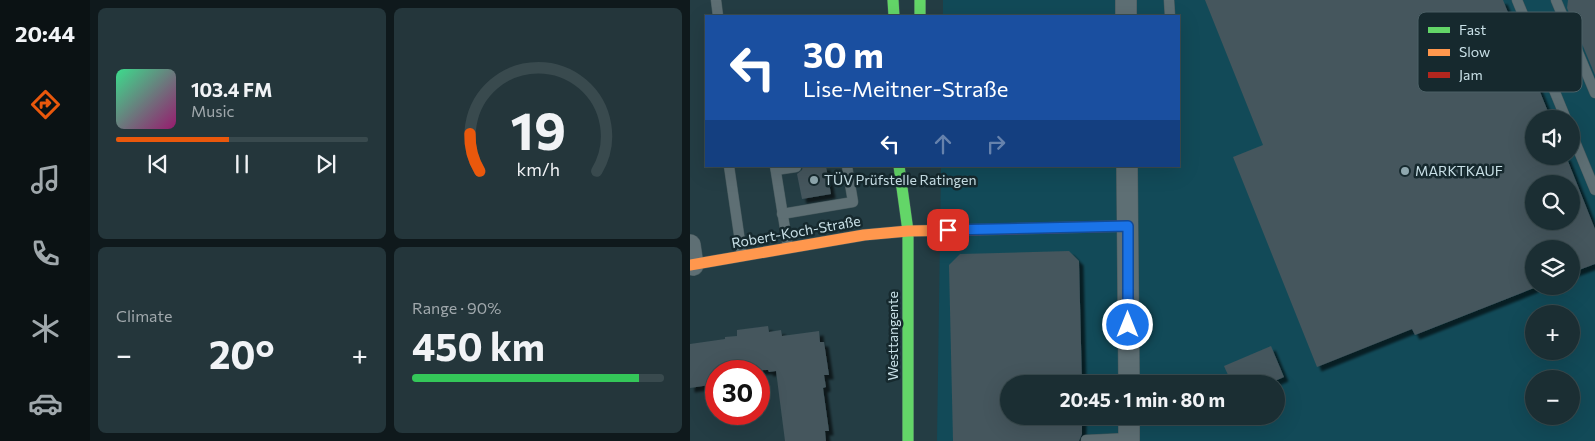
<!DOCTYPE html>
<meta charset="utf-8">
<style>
:root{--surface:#1b2e33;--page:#24363b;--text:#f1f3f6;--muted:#a0a8ac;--line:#394a4e;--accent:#ea580c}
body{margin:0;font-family:Commissioner,sans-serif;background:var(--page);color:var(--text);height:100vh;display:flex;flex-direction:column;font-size:19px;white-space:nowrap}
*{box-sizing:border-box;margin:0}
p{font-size:16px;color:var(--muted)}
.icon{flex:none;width:28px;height:28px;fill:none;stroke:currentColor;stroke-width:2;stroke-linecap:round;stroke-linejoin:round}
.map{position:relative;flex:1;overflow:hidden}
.side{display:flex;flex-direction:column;gap:8px;padding:8px;background:#0f191c;width:600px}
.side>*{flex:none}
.hud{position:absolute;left:15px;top:15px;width:475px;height:152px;border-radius:0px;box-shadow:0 5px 20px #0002,0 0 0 1px var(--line);background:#1a4fa0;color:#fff;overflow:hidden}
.buttons{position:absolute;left:835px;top:110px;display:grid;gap:10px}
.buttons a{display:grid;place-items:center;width:55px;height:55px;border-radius:50%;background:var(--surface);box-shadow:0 5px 20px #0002,0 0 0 1px var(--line);font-size:25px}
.speed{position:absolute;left:15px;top:360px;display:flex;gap:10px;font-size:25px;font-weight:700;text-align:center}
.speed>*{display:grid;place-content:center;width:65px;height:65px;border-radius:50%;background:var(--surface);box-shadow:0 5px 20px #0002,0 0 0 1px var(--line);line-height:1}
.speed .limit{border:8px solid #d22;background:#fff;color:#111}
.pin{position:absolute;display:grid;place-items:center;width:42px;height:42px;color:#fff;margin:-21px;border-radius:10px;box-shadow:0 2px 8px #0006}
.me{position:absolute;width:55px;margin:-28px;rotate:0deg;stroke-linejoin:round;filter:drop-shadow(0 0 4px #0008)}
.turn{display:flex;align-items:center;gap:18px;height:105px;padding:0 15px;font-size:22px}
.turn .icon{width:65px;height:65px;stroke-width:2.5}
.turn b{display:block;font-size:35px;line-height:42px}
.lanes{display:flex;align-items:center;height:48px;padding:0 15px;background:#0003;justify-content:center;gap:25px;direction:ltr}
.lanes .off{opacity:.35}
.big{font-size:38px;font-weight:700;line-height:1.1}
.side .widget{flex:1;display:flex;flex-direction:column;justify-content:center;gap:8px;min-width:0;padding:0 18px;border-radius:8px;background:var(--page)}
.side .dial{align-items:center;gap:0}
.dial svg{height:130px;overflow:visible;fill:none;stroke:var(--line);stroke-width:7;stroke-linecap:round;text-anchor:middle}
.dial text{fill:var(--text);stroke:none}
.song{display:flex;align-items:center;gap:15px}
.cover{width:60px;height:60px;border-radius:8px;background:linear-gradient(135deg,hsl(150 70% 55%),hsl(320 70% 35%))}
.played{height:5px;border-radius:2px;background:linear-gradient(90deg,var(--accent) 45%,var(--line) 45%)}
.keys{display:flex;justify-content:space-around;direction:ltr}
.heat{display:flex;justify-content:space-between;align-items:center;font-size:28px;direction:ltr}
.charge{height:8px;border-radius:4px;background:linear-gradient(90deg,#34c759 90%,var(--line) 0)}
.side .tiles{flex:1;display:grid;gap:8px;grid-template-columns:repeat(2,1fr)}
.trip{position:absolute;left:310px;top:375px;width:285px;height:50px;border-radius:25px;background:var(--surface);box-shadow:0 5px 20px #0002,0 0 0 1px var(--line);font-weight:700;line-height:50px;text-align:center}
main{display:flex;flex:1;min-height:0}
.dock{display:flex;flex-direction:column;width:90px;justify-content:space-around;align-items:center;background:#0b1214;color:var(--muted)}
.dock .icon{width:35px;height:35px}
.dock .selected{color:var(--accent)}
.dock b{font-size:22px;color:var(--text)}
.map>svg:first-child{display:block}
.built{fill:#124a58;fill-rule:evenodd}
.building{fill:#44565d;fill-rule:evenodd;filter:url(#shadow)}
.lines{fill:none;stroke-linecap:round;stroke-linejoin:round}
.lane-casing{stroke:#46595d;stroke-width:11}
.street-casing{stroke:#46595d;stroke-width:22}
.fast-casing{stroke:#46595d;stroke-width:12}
.slow-casing{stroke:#46595d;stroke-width:12}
.jam-casing{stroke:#46595d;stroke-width:12}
.lane{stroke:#5e6f74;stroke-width:10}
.street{stroke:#5e6f74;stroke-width:21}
.fast{stroke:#63d668;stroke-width:11}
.slow{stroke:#ff974d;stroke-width:11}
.jam{stroke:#b3261e;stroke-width:11}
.route-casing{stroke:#114b97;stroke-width:12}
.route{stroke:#1a73e8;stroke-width:9}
.poi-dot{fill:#8fa7ae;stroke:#16292e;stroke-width:2}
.labels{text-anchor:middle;stroke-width:5;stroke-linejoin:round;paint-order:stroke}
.poi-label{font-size:14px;fill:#c9e0e7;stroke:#16292e;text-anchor:start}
.street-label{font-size:14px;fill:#c9e0e7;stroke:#16292e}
.key{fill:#16292e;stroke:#4c6066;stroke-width:1}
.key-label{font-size:14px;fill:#c9e0e7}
</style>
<main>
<nav class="dock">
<b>20:44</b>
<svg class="icon selected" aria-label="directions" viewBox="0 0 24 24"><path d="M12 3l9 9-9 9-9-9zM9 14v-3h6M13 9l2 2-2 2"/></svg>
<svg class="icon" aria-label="music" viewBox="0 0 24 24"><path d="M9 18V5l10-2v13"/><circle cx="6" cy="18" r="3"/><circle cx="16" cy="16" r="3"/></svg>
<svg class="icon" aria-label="phone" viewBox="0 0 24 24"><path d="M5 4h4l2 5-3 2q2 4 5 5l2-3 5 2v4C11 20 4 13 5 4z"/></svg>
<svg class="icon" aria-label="climate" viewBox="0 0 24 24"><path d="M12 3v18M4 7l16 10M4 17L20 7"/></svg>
<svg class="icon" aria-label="car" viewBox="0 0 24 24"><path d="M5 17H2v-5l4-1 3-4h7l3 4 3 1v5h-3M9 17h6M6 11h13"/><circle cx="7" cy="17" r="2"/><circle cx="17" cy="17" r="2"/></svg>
</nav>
<section class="side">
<div class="tiles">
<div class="widget">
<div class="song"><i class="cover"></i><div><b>103.4 FM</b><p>Music</p></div></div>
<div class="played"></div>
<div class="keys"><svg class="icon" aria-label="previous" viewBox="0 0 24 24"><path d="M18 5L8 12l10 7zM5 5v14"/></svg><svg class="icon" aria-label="pause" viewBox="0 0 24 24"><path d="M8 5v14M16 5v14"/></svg><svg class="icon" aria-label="next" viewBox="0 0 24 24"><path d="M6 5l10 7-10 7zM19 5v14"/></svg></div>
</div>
<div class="widget dial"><svg viewBox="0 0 100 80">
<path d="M14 69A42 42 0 1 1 86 69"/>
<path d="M14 69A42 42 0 0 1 8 46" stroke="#ea580c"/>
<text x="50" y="56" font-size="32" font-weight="700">19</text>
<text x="50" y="72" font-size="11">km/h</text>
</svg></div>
<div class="widget"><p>Climate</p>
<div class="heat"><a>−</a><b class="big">20°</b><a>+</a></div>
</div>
<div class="widget"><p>Range · 90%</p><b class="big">450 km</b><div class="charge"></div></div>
</div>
</section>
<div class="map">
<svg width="905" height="441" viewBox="0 0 905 441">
<defs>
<filter id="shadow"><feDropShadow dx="4.5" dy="4.5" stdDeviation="1" flood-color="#0009"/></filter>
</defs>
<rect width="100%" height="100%" fill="#243d44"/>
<path class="built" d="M253,0H905V441H247L251,166H489V16H253ZM844,119H881V156H844ZM844,184H881V221H844ZM844,249H881V286H844ZM844,314H881V351H844ZM844,379H881V416H844ZM319,384H586V416H319Z"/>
<g class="building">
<path d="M515,0H813L861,119H844V156H876L905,229V264L881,273V249H844V288L725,335L722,329L627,367L543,157L573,145ZM844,184H881V221H844Z"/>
<path d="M878,0H905V75L877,8Z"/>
<path d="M113,166H136L141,194L112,199L107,174L112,170Z"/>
<path d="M379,251L389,261L392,384H319V416H392V434L389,441H263L259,265L270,254Z"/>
<path d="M78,326L79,332L91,330L92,336L129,331L130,342H134L139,375H134L136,387L133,388L139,431H135L136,441H95L86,371L79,372L78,370L26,371V384L0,388V344L35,339V337L47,336V330Z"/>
<path d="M581,346L594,377L578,384H542L534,366Z"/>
</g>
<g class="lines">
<defs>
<g id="lane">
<path d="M26,0L28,16"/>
<path d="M479,0L480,16"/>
<path d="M827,0L876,119"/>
<path d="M866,0L905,93"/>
<path d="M881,132L905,190"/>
<path d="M39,166L52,255"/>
<path d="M85,166L98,247"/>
<path d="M86,170L106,167"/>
<path d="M92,214L163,202L157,166"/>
<path d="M396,440L439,438"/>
</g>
<g id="street">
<path d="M436,0V16"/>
<path d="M437,166L439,384"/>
<path d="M0,245L3,265"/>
<path d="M439,441V416"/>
</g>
<g id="fast">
<path d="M203,0L204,16"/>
<path d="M230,0V16"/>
<path d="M209,166L218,231V441"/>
</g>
<path id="slow" d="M0,265L174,235L218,231L275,230"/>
<path id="jam" d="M275,230L438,226"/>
</defs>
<use href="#lane" class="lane-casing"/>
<use href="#street" class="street-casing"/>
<use href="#fast" class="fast-casing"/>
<use href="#slow" class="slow-casing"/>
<use href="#jam" class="jam-casing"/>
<use href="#lane" class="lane"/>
<use href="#street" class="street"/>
<use href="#fast" class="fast"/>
<use href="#slow" class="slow"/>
<use href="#jam" class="jam"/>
</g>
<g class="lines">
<defs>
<path id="route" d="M258,230L438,226V325"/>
</defs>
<use href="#route" class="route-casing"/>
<use href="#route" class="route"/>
</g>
<g class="poi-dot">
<circle cx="715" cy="171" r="5"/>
<circle cx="124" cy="180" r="5"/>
</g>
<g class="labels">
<g class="poi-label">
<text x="725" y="176">MARKTKAUF</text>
<text x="134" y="185">TÜV Prüfstelle Ratingen</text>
</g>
<g class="street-label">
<text transform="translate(106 232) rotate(-10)" y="5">Robert-Koch-Straße</text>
<text transform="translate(203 336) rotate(-90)" y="5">Westtangente</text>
</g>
</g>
<rect x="728" y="12" width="164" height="80" rx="8" class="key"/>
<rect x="738" y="27" width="22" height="6" fill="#63d668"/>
<rect x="738" y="49" width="22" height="7" fill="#ff974d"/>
<rect x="738" y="72" width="22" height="6" fill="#b3261e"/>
<g class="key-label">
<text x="769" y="35">Fast</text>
<text x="769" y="57">Slow</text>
<text x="769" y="80">Jam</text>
</g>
</svg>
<div class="buttons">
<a><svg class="icon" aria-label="sound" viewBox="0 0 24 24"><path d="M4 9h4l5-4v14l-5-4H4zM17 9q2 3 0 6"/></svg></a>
<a><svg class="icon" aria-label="search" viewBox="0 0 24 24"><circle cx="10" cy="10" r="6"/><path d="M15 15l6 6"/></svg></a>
<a><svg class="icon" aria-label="layers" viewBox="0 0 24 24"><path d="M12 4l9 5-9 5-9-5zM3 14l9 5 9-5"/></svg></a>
<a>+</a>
<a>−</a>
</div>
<div class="speed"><div class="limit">30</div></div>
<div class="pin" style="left:258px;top:230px;background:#d93025"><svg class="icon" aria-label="arrive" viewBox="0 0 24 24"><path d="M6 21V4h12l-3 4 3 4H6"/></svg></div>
<svg class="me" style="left:438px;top:325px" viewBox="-20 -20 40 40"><circle r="17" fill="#1a73e8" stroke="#fff" stroke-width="3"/><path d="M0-11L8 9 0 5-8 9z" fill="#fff"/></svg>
<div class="trip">20:45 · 1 min · 80 m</div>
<div class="hud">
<div class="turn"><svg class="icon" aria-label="left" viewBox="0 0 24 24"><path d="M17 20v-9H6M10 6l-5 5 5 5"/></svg><div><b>30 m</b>Lise-Meitner-Straße</div></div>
<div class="lanes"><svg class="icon" aria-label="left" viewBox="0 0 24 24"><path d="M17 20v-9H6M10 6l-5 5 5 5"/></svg><svg class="icon off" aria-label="ahead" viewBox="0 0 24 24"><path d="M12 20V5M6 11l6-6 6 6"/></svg><svg class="icon off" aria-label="right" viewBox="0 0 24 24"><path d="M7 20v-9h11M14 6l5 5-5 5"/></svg></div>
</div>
</div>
</main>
